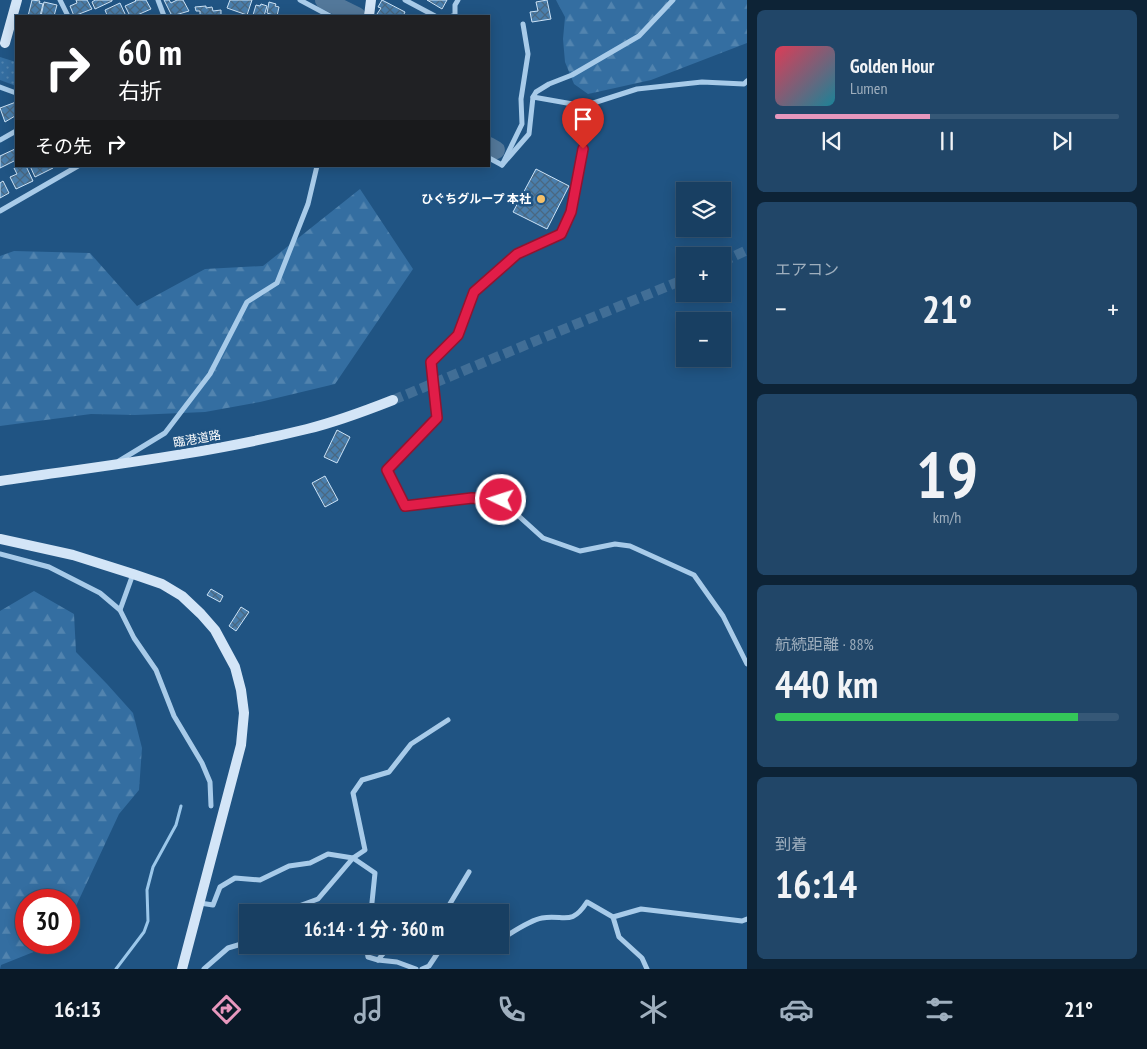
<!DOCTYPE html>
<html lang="ja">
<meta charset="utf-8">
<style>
:root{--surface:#183f62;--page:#214668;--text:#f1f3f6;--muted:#9fafbe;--line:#365877;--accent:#e797bd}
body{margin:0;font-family:"PT Sans Narrow","Noto Sans JP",sans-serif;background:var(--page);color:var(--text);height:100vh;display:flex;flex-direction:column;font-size:19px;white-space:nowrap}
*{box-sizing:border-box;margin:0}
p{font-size:16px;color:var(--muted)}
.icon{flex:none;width:28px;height:28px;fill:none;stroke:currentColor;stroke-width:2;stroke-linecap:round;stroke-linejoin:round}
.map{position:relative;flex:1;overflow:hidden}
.side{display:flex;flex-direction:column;gap:10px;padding:10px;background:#0d2336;width:400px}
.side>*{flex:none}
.banner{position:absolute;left:15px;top:15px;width:475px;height:152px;border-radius:0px;box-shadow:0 2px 12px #0003,0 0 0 1px var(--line);background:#202124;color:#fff;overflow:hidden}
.fabs{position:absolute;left:676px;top:182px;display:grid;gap:10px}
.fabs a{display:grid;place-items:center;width:55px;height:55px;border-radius:0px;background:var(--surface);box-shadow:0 2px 12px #0003,0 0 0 1px var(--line);font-size:25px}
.speed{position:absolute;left:15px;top:889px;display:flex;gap:10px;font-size:25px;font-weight:700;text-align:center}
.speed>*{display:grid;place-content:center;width:65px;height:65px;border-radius:50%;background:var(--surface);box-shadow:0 2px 12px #0003,0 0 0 1px var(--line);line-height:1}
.speed .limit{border:8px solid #d22;background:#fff;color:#111}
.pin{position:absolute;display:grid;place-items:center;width:42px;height:42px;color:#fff;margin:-51px -21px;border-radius:50% 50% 50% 0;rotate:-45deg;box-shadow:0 0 5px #0007}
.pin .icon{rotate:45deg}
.me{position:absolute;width:55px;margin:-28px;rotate:274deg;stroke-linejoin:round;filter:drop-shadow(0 0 4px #0008)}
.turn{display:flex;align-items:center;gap:18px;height:105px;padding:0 20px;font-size:22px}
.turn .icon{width:65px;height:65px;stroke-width:2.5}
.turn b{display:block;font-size:35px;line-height:42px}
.then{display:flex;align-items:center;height:48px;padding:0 20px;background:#0003;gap:10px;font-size:19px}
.big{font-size:38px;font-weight:700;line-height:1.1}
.side .card{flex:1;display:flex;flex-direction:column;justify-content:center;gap:8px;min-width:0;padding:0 18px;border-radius:8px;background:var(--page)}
.side .dial{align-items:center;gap:0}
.dial b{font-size:65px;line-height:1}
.song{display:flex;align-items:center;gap:15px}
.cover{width:60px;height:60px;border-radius:8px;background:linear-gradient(135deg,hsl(350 70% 55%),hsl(190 70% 35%))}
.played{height:5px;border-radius:2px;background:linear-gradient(90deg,var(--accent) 45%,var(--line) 45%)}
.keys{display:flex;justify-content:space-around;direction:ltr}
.heat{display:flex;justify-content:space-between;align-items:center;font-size:28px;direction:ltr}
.charge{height:8px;border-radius:4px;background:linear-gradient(90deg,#34c759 88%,var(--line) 0)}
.trip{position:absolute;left:239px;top:904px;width:270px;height:50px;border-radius:0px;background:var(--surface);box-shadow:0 2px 12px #0003,0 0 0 1px var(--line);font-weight:700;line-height:50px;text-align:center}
.tab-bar{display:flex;height:80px;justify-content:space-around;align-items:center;background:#0a1927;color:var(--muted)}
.tab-bar .icon{width:35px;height:35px}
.tab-bar .selected{color:var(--accent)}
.tab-bar b{font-size:22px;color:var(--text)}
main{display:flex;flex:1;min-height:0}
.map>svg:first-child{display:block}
.green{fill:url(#green-dots)}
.forest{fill:url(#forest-firs)}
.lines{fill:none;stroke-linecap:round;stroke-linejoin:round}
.stream{stroke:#9bc7ea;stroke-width:3}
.river{stroke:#53789a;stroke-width:18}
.building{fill:url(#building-cross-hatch);stroke:#cce3f7}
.secondary-tunnel{stroke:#416e96;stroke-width:10;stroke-dasharray:10 5;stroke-linecap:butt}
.street{stroke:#a8cbe9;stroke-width:5}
.secondary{stroke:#d3e5f7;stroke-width:10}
.route-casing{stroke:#92132f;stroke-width:12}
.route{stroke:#e11d48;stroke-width:9}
.poi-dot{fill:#f6c169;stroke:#205483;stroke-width:2}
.labels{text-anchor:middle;stroke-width:5;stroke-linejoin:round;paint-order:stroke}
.poi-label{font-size:12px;font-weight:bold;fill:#fff;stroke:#205483;text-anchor:end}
.street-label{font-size:12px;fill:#fff;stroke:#205483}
</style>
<main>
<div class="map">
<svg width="747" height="969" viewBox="0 0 747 969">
<defs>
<pattern id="green-dots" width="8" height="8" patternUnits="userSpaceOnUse" patternTransform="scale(1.25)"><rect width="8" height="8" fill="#346ea1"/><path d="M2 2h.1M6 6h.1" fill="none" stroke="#5284af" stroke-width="1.8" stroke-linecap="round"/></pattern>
<pattern id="forest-firs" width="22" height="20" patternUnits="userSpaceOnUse" patternTransform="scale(1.25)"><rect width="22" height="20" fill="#346ea1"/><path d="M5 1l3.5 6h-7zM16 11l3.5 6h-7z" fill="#5284af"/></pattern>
<pattern id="building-cross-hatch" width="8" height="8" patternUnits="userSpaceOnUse" patternTransform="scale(1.25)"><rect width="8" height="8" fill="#497eac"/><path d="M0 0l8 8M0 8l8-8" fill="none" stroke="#4a6881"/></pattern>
</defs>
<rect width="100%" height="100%" fill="#205483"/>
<path class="green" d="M0,57L16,62V86L0,80Z"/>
<g class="forest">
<path d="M556,0H747V43L651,80L588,94L574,84L565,62L563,39L565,17Z"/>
<path d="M360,189L413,269L335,384L260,402L205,412L135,415L91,414L0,426V256L14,251L90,253L137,306L205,269L263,266Z"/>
<path d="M34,591L74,614L76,652L107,684L133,713L142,748L139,790L119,814L69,921V900H26V942L56,943L1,965L0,969V611Z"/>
</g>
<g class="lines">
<path class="stream" d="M116,969L144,932L148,921L147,890L153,867L176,825L181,806"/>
<g class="river">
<path d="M324,0L357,16"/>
<path d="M489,146L496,150"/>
</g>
</g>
<g class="building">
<path d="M32,0L40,1L39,3L43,4L40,16H28Z"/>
<path d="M76,0H87L92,9L74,16L70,6L77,3Z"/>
<path d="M95,0H112V1L95,9L92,2Z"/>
<path d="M135,0H146L151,9L135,16H130L125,6L136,1Z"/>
<path d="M164,0H169L171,3L177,0H183L189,11L172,16Z"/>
<path d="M230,0H252L247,15L227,8Z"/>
<path d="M382,0L405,12L403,16H381L377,14L381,8L378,7Z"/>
<path d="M427,0H447L442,9Z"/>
<path d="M547,0L551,19L532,22L530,12L538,11L536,2Z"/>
<path d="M44,2L57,5L54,16H41Z"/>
<path d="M269,2L276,4L275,6L279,7L277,16H273V15L267,13Z"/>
<path d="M120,3L126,16H105L107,15L105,10Z"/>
<path d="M261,4L267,6L264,16L253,15L256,5L260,6Z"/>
<path d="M206,6V8L212,7L213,11L221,10V16H200V11H196L195,7Z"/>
<path d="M16,102V118L15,116L5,122L0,108Z"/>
<path d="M15,149L16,160L0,168V156Z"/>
<path d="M17,166H26L33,181L16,189L10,177L17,174L14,168Z"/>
<path d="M30,166H52L53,168L35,177Z"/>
<path d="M536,169L569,186L547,229L513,212Z"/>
<path d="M3,181L9,193L0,198V183Z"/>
<path d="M337,430L350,437L337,463L324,457Z"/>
<path d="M325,476L338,500L325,507L312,483Z"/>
<path d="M211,589L223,596L220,602L207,595Z"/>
<path d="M241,607L249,612L236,631L229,626Z"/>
</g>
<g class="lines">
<g class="secondary-tunnel">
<path d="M722,262L747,250"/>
<path d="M393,400L685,279"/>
</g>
<g class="street">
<path d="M60,0L68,16"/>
<path d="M158,0L164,16"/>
<path d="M300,0L330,16"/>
<path d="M405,0L435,16"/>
<path d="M452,16L455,15V5L458,0"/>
<path d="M0,87L16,93"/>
<path d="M533,97L536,92L549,84L572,75L639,36L673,0"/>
<path d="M584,106L583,149L571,212L561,234L517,254L474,292L458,335L431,362L437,418L387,470L405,506L472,498L501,500L543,538L580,551L615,544L630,546L694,575L723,616L747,664"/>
<path d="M0,140L16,131"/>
<path d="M489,158L502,165L522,124L521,99L528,54L523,24"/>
<path d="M502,165L529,134L533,97L584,106L637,89L702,82L744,84L747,81"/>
<path d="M0,211L78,166"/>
<path d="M119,461L165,433L210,374L247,302L277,283L308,204L317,166"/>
<path d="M0,554L49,567L100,593L120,610L133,574"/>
<path d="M120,610L134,638L156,670L174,716L202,763L210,782L211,806"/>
<path d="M200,903L213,905L220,887L235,878L260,880L289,866L310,863L328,854L353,858L375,873L371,912"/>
<path d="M284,912L288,910L318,899L353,858L365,850L353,793L362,780L389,772L411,744L448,720"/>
<path d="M445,912L469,872"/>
<path d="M613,917L641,909L742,921L747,919"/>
<path d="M500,937L503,938C513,932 530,920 542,918C564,914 571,927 587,902L613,917L619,937L642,958L647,969"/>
<path d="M366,945L368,957L378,960L397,962L416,969"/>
<path d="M378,960L390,945"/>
<path d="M204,969L228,948L248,942"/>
<path d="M422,969L429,966L443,945"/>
</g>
<g class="secondary">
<path d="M369,16L371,0"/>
<path d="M5,43L17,0"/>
<path d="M0,481C102,466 206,454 307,429C336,422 365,411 393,400"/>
<path d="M0,539L73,555L133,574L162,584L182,596L201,614L215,630L235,667L241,690L244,713L241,745L182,969"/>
</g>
</g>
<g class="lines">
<defs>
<path id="route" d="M501,500L472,498L405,506L387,470L437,418L431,362L458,335L474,292L517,254L561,234L571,212L583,149"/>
</defs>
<use href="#route" class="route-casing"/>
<use href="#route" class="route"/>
</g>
<circle class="poi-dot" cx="541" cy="199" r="5"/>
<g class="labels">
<g class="poi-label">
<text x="531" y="203">ひぐちグループ 本社</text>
</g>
<g class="street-label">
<text transform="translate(197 439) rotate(-10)" y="4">臨港道路</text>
</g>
</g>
</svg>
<div class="fabs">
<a><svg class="icon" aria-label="layers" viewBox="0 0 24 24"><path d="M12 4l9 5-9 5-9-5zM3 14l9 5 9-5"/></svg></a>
<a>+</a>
<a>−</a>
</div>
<div class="speed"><div class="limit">30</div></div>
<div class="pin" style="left:583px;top:149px;background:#d93025"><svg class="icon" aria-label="arrive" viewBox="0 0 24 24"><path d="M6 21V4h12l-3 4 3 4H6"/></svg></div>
<svg class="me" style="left:501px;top:500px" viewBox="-20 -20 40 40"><circle r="17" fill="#e11d48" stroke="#fff" stroke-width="3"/><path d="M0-11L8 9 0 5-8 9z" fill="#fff"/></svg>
<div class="trip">16:14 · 1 分 · 360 m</div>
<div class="banner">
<div class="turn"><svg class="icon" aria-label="right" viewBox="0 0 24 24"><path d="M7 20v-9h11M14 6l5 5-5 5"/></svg><div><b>60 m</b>右折</div></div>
<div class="then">その先<svg class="icon" aria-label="right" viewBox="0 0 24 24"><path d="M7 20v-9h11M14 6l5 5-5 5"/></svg></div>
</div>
</div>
<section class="side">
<div class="card">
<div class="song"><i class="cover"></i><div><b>Golden Hour</b><p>Lumen</p></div></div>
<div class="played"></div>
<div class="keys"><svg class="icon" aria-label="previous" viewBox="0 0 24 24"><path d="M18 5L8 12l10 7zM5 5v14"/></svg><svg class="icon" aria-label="pause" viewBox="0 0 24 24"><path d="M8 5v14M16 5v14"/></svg><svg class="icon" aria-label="next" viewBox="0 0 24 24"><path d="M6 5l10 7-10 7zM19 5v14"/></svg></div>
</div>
<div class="card"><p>エアコン</p>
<div class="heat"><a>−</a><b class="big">21°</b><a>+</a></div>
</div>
<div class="card dial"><b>19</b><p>km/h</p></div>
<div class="card"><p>航続距離 · 88%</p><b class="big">440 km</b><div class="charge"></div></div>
<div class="card"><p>到着</p><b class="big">16:14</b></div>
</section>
</main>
<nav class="tab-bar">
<b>16:13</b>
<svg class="icon selected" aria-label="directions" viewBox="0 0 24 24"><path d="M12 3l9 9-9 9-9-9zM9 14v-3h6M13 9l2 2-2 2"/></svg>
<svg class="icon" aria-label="music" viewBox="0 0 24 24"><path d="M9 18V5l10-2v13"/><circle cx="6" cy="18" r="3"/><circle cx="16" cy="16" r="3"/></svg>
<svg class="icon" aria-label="phone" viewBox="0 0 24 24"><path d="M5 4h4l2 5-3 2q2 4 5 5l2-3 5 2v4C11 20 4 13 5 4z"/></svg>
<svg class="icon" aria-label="climate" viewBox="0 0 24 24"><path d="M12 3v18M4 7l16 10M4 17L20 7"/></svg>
<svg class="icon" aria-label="car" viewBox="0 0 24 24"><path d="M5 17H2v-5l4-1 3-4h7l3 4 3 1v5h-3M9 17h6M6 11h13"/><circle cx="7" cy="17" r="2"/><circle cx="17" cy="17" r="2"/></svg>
<svg class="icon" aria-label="filters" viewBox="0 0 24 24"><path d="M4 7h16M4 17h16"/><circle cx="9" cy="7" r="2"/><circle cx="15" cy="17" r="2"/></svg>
<b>21°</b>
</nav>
